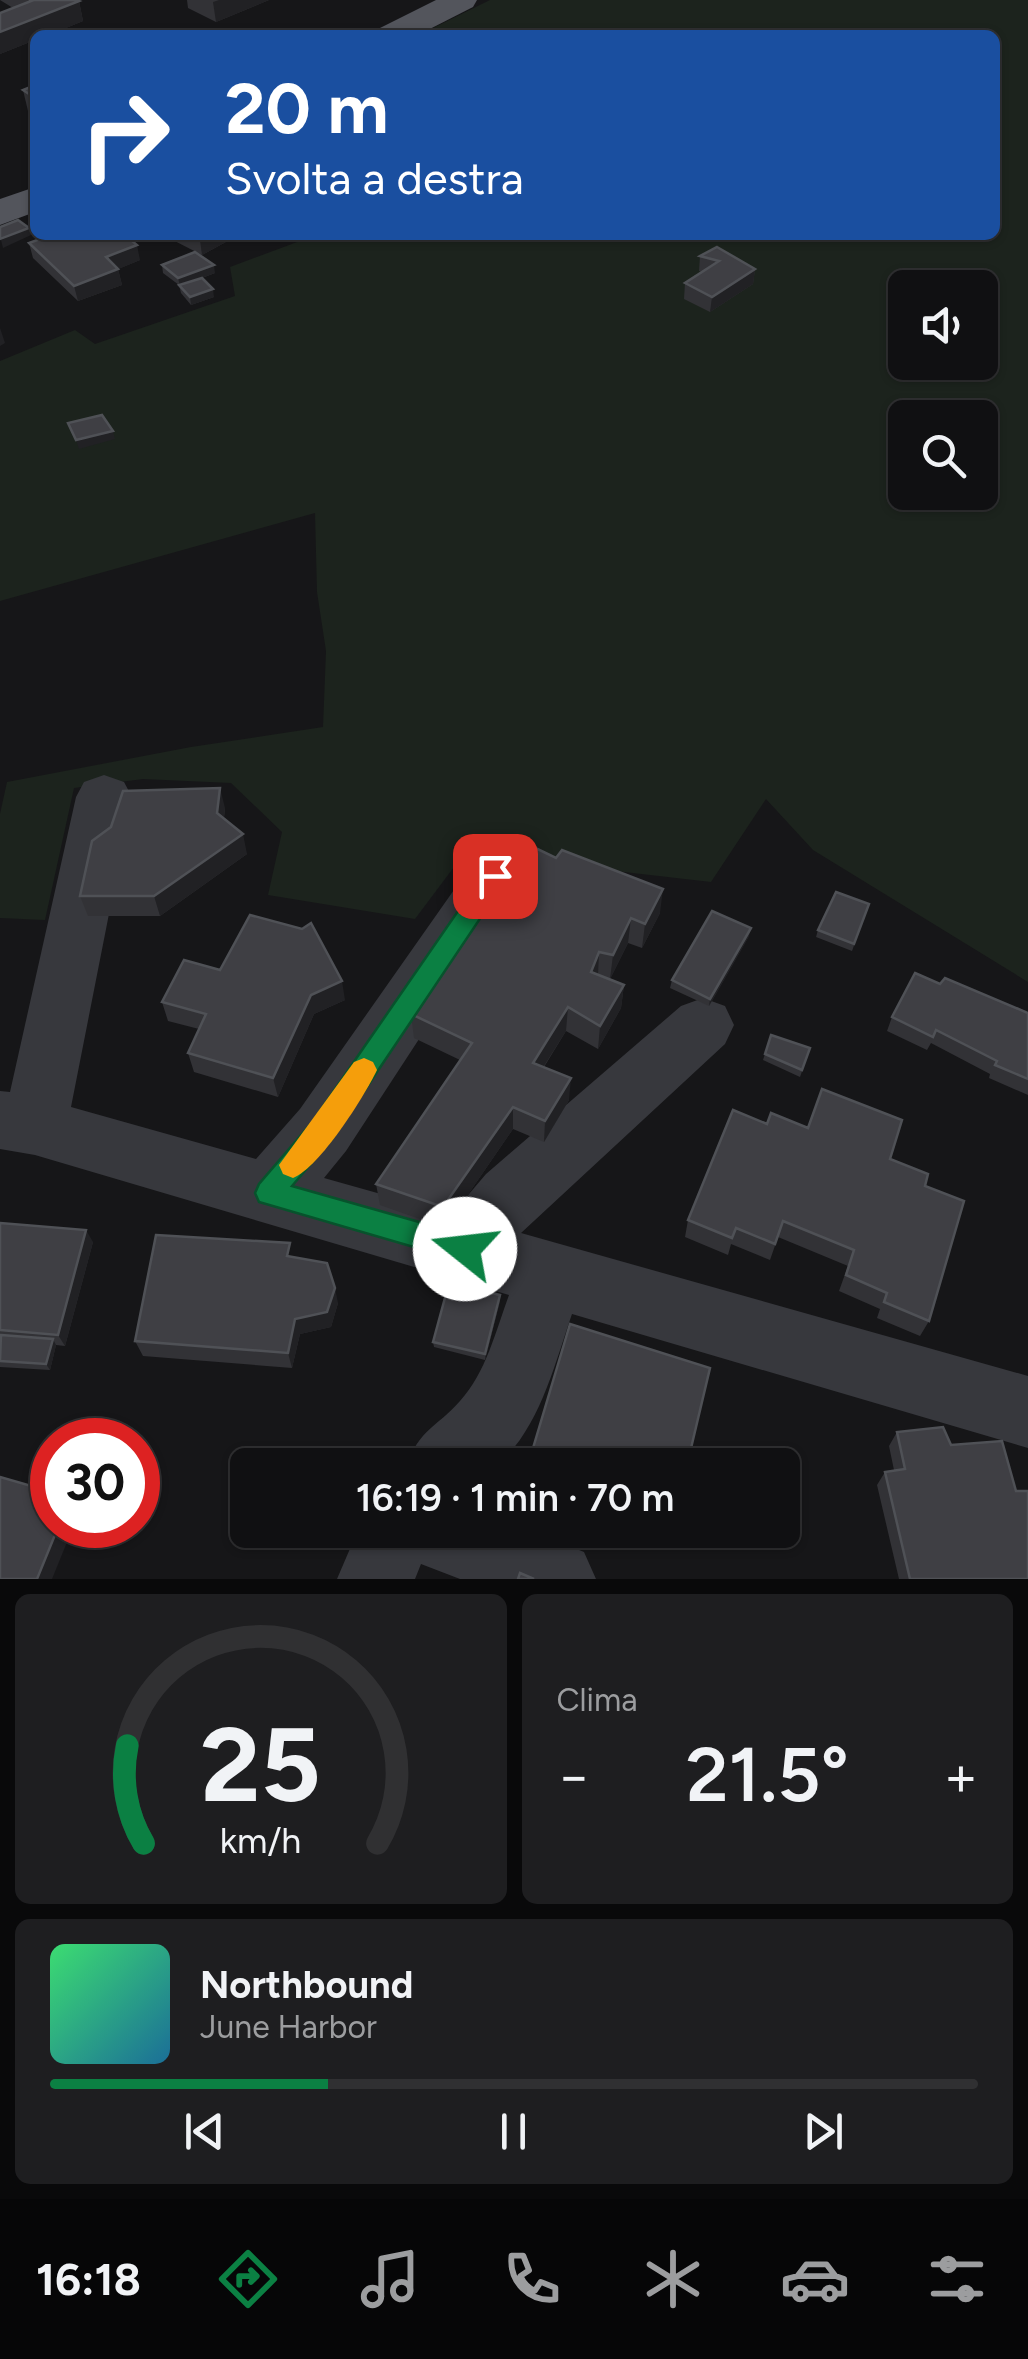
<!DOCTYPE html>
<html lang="it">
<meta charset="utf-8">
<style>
:root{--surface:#101012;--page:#1e1e20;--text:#f1f3f6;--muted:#9c9d9f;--line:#303032;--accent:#0b8043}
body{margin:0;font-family:Figtree,sans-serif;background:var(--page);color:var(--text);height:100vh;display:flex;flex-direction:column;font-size:38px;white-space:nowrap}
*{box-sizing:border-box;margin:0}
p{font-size:32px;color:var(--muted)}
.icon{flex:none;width:55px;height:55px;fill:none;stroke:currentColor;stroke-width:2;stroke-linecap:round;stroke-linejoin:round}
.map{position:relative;height:1579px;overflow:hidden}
.side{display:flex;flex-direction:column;gap:15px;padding:15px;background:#09090a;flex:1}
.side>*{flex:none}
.guide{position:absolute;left:30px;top:30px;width:970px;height:210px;border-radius:15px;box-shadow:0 2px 8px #0004,0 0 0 2px var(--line);background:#1a4fa0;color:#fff;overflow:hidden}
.controls{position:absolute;left:888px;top:270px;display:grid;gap:20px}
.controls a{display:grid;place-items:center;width:110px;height:110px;border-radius:15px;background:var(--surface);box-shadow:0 2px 8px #0004,0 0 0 2px var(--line);font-size:50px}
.speed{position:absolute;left:30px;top:1418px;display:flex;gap:20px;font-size:50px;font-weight:700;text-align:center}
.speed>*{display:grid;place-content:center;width:130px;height:130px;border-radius:50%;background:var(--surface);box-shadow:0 2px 8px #0004,0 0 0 2px var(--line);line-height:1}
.speed .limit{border:15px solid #d22;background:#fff;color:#111}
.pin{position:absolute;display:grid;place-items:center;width:85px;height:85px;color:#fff;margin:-42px;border-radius:20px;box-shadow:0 5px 15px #0006}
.me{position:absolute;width:110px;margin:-55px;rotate:286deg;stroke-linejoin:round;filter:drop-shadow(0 0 8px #0008)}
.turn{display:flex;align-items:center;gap:35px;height:210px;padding:0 30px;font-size:45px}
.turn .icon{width:130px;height:130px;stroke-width:2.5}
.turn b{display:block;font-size:70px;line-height:85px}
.big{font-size:75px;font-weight:600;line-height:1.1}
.side .tile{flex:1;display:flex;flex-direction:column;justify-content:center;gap:15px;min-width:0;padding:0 35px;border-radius:15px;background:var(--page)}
.side .dial{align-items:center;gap:0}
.dial svg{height:260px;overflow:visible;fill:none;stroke:var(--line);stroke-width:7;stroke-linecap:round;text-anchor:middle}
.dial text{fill:var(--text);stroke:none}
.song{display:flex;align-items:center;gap:30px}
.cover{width:120px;height:120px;border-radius:15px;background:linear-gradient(135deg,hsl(140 70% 55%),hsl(200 70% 35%))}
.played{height:10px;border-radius:5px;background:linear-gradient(90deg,var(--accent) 30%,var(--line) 30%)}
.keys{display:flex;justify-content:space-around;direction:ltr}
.heat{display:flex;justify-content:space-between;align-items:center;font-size:55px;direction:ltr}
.side .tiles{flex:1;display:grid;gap:15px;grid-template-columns:1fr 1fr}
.tile:last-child{grid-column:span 2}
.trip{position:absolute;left:230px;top:1448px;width:570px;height:100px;border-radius:15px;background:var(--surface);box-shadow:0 2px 8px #0004,0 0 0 2px var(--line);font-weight:600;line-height:100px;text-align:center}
.menu{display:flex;height:160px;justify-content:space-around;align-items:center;background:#060607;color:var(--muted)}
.menu .icon{width:70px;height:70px}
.menu .selected{color:var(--accent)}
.menu b{font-size:45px;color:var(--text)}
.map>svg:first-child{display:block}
.green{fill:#1c231d;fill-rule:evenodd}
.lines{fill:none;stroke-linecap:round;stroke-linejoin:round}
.minor{fill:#37383d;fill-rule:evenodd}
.major{fill:#53555c;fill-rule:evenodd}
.wall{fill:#323236}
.shaded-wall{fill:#212124}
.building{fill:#3f3f44;stroke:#4f5156;stroke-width:2.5}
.route{fill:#0b8043;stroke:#07532c;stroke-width:2.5}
.slow{fill:#f59e0b}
</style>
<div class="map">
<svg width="1028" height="1579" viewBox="0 0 1028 1579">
<rect width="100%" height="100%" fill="#161618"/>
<path class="green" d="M490,0H1028V982L813,850L766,799L711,882L598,869L472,843L415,919L268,895L282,832L231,783L143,779L74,788L45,920L0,918V814L7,782L191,747L323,727L326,651L317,592L315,513L0,601V361L75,330L95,344L235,296L230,267L316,235H995V35H419ZM905,288H980V362H905ZM905,418H980V492H905Z"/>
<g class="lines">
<g class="minor">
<path d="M104,775L124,782L132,797L71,1107L256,1159L300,1109L475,860L495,853L515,860L524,876L515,892L346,1151L324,1178L452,1214L486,1174L681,1006L703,998L725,1006L734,1025L725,1044L521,1233L1028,1376V1448L572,1314C554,1366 540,1427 498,1465H406C421,1428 436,1428 460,1401C486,1373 496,1330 509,1295L35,1155L0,1149V1091L10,1092L76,797L84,782Z"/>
<path d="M358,1530H530L584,1552L596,1579H460L421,1564L415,1579H337Z"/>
</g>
<g class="major">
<path d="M436,0H477L473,7L418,35H375L380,28Z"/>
<path d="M35,187V212L0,225V199Z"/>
</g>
</g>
<g class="wall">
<path d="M0,0H76L79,1L83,21L49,35H35V40L0,54V13L13,8Z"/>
<path d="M187,0H269L216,22L188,8Z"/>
<path d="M35,85V115L28,111L23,90Z"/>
<path d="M163,235H235V237L202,255Z"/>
<path d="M29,243L140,260L118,269L122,285L78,301L33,258Z"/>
<path d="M700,256L755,269L753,284L710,312L684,299L685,283L702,272L699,271Z"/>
<path d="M162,265L215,273L202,278L214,297L191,305L181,293L179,285L163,273Z"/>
<path d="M225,808L224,818L247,854L160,916H88L80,896Z"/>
<path d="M527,844L660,913L642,948L628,943L610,979L606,978L624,985L621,1008L598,1049L566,1031L544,1067L569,1100L544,1142L513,1129L445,1228L380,1205L376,1184L460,1060L414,1038L411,1014Z"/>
<path d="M869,904L852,951L816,937L818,930Z"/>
<path d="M749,936L709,1006L670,988L672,980Z"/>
<path d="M220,970L345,1000L314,1014L278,1097L194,1072L188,1053L199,1029L168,1021L162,1002Z"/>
<path d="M1028,1013V1095L989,1078L990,1074L931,1043L927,1050L887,1031L892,1017Z"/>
<path d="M810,1048L800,1077L763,1060L765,1054Z"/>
<path d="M767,1124L890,1159L925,1186L929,1321L920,1336L877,1318L880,1309L839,1291L848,1266L778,1237L770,1260L731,1244L728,1255L685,1237L688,1220Z"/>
<path d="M0,1223L93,1242L65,1346L56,1345L50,1370L0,1367Z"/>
<path d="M294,1257L338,1303L331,1327L300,1334L292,1368L143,1356L135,1341Z"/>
<path d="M500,1295V1301L485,1360L434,1347L433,1342Z"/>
<path d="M897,1432L951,1445L1016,1491L1028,1579H899L877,1485L885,1472L894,1470L889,1446Z"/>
<path d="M619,1530H671L667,1547Z"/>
</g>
<g class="shaded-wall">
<path d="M219,0H269L216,22L213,2Z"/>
<path d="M79,1L83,21L49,35H35V40L0,54V32Z"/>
<path d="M29,228L31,235L3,248L1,240Z"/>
<path d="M209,235H235V237L202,255L200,240Z"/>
<path d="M137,245L140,260L109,273L106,257Z"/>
<path d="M214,265L215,273L180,286L178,278Z"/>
<path d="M118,269L122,285L78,301L74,286Z"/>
<path d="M755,269L753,284L710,312L712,297Z"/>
<path d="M213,289L214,297L191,305L190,297Z"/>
<path d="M0,328L5,343L0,346Z"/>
<path d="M113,431L115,439L79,449L76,440Z"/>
<path d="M220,788L225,808L222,833L217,813Z"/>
<path d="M243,834L247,854L160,916L154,896Z"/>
<path d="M663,889L660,913L642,948L645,924Z"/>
<path d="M631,918L628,943L610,979L613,955Z"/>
<path d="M751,928L749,936L709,1006L710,999Z"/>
<path d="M599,952L598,976L591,972Z"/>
<path d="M342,981L345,1000L314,1014L278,1097L273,1078L311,995Z"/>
<path d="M624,985L621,1008L598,1049L600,1026Z"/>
<path d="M568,1007L566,1031L532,1085L533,1063Z"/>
<path d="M571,1078L569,1100L544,1142L545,1121Z"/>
<path d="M513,1107V1129L445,1228L443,1207Z"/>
<path d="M86,1230L93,1242L65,1346L58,1335Z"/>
<path d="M335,1288L338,1303L331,1327L300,1334L292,1368L288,1353L295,1319Z"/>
<path d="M500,1295V1301L485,1360V1354Z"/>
<path d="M53,1339L56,1345L50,1370L46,1364Z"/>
<path d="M59,1525H74L52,1579H37Z"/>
</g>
<g class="building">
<path d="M29,0H76L79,1L0,32V13L31,1Z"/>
<path d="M35,85V98L23,90Z"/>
<path d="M18,220L29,228L0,239V227Z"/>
<path d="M51,235H125L137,245L106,257L118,269L74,286L29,243Z"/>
<path d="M190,235H209L200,240Z"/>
<path d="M717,247L755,269L712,297L685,283L719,261L700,256Z"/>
<path d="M195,252L214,265L178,278L162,265Z"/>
<path d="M202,278L213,289L190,297L179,285Z"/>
<path d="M102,415L113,431L76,440L68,423Z"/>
<path d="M220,788L217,813L243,834L154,896H80L92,841L111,827L123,791Z"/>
<path d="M527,844L556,858L562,850L663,889L645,924L631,918L613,955L599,952L591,972L624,985L600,1026L568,1007L533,1063L571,1078L545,1121L513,1107L443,1207L376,1184L472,1043L411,1014Z"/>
<path d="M836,892L869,904L854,944L818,930Z"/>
<path d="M712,911L751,928L710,999L672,980Z"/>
<path d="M250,915L302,929L311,923L342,981L311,995L273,1078L188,1053L206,1014L162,1002L184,960L220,970Z"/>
<path d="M915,973L940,984L945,978L1028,1013V1079L995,1065L997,1061L936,1030L933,1037L892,1017Z"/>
<path d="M771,1035L810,1048L802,1070L765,1054Z"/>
<path d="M822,1089L902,1120L890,1159L928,1174L925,1186L964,1201L929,1321L884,1302L887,1293L846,1275L854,1250L783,1221L775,1244L736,1228L732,1238L688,1220L733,1110L767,1124L771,1113L808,1128Z"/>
<path d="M0,1223L86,1230L58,1335L0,1330Z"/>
<path d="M156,1235L290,1243L287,1256L327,1263L335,1288L327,1312L295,1319L288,1353L135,1341Z"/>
<path d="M449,1283L500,1295L485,1354L433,1342Z"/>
<path d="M570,1324L710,1368L687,1465H528Z"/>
<path d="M1,1335L53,1339L46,1364L0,1361Z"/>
<path d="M943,1427L951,1445L1002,1441L1016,1491H1028V1579H910L885,1472L905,1469L897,1432Z"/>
<path d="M0,1477L52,1492V1525H59L37,1579H0Z"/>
<path d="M656,1530H671L670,1535Z"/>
<path d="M520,1573L534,1579H518Z"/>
</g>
<path class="route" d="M495,866L504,869L507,876L504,883L332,1139L292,1186L465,1235L475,1239L479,1249L475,1258L465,1262L259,1202L255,1193L259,1184L313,1121L487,869Z"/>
<path class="slow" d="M364,1058L373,1062L377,1070C364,1097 320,1167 293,1178L283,1174L279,1165L354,1062Z"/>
</svg>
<div class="controls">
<a><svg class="icon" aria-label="sound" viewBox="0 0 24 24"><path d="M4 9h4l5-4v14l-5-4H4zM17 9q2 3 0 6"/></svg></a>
<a><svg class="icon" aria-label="search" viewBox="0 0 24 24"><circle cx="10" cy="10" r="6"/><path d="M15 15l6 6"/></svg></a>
</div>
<div class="speed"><div class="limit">30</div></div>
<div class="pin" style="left:495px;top:876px;background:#d93025"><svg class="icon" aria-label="arrive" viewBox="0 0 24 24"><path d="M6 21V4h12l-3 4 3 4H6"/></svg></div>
<svg class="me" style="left:465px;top:1249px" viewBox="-20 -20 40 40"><circle r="19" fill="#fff"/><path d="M0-13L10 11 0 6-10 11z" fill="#0b8043"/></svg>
<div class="trip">16:19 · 1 min · 70 m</div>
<div class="guide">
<div class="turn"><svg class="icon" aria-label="right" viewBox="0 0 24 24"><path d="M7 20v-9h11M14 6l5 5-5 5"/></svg><div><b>20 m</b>Svolta a destra</div></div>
</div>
</div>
<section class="side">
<div class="tiles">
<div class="tile dial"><svg viewBox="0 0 100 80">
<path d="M14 69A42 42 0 1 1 86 69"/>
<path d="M14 69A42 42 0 0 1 9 39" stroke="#0b8043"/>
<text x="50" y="56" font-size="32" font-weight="700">25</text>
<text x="50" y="72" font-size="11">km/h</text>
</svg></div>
<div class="tile"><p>Clima</p>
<div class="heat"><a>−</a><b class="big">21.5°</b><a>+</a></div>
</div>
<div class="tile">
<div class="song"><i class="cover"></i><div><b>Northbound</b><p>June Harbor</p></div></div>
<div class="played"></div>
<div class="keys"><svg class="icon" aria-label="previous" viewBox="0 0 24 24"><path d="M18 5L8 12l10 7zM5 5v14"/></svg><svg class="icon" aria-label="pause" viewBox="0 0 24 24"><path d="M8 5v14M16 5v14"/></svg><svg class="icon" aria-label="next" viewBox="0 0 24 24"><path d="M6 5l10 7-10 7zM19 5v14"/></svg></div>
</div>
</div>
</section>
<nav class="menu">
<b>16:18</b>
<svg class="icon selected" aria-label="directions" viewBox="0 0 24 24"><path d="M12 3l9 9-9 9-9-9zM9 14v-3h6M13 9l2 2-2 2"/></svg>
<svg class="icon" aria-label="music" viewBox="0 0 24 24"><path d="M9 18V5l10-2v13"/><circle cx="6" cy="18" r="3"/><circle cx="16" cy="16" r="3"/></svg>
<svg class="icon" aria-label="phone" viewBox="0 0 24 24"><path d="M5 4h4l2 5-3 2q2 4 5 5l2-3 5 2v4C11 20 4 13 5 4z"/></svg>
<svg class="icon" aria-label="climate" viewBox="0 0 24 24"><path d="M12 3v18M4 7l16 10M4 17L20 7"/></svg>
<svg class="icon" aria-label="car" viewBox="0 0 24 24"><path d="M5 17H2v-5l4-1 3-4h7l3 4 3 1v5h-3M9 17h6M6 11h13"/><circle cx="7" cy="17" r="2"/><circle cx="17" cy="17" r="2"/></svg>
<svg class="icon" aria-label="filters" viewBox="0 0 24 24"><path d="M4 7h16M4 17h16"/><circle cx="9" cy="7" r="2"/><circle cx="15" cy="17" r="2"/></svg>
</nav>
